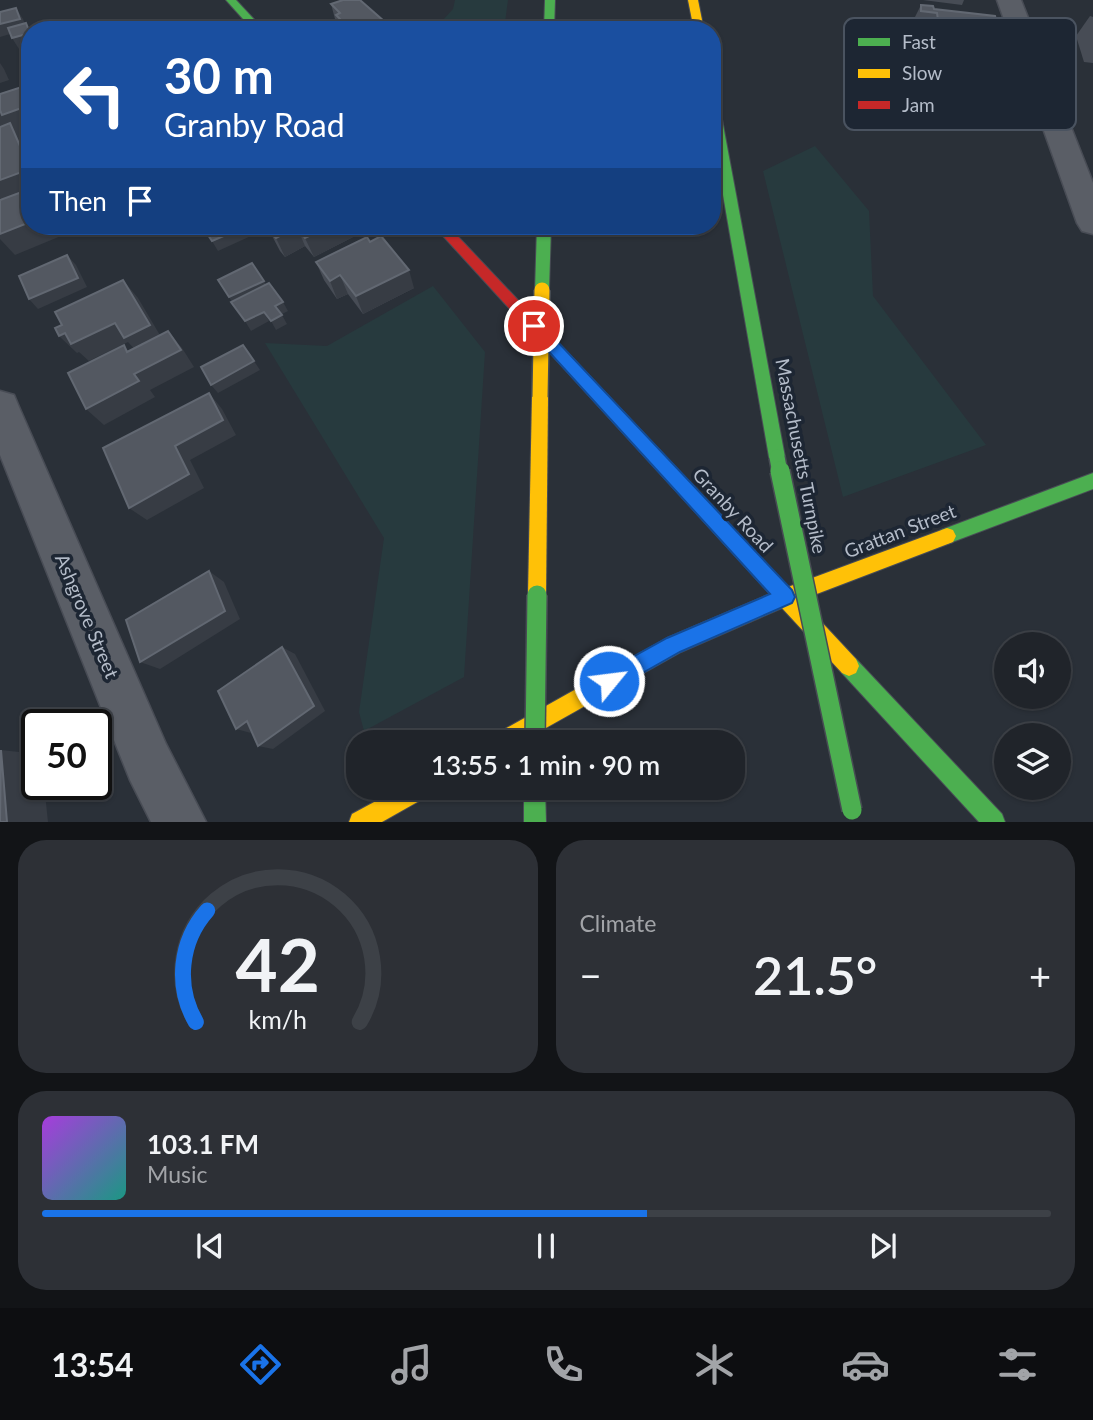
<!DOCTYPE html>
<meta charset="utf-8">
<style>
:root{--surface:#20242a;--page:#2d3036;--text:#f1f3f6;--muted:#a2a4a8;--line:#3d4147;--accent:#1a73e8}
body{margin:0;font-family:Lato,sans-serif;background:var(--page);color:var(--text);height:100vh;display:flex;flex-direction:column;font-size:26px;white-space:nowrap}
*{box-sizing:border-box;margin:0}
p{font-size:23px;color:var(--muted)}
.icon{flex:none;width:38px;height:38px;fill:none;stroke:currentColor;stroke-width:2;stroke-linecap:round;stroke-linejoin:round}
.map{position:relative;height:822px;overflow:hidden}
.panel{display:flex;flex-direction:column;gap:18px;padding:18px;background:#121417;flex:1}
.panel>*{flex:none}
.top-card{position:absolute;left:21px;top:21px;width:700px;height:214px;border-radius:28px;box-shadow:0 2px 5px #0004,0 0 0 2px var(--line);background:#1a4fa0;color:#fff;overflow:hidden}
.buttons{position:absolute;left:994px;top:632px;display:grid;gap:14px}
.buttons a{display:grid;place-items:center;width:77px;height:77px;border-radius:50%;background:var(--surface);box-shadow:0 2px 5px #0004,0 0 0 2px var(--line);font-size:35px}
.speed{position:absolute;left:21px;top:709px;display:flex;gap:14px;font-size:35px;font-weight:700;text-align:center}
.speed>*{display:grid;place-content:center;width:91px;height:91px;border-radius:50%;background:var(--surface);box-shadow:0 2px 5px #0004,0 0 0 2px var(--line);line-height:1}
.speed .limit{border:4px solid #111;border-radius:10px;background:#fff;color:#111}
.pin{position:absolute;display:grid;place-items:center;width:60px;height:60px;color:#fff;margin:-30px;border:4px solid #fff;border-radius:50%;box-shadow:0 2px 7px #0007}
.me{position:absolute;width:77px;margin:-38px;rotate:61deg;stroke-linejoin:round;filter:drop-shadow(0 0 5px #0008)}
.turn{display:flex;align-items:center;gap:24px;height:147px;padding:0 28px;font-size:32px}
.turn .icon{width:91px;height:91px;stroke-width:2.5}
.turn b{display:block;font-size:49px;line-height:60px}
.then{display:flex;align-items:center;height:66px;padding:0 28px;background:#0003;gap:14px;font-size:26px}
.big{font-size:52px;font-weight:600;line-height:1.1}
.panel .tile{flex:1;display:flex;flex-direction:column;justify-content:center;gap:10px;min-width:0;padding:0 24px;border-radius:28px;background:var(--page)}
.panel .dial{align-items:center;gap:0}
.dial svg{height:182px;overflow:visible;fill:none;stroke:var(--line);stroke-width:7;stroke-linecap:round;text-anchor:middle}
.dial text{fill:var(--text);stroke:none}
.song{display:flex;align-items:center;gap:21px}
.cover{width:84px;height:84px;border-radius:10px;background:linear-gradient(135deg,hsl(280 70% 55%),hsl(170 70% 35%))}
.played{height:7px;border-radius:4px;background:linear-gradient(90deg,var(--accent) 60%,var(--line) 60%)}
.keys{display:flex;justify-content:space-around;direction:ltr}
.heat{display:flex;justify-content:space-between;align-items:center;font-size:38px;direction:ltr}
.panel .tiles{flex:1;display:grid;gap:18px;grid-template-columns:1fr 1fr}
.tile:last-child{grid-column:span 2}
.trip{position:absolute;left:346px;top:730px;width:399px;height:70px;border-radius:28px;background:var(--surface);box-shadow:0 2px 5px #0004,0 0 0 2px var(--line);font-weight:600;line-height:70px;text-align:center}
.dock{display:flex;height:112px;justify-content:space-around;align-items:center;background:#0d0e11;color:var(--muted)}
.dock .icon{width:49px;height:49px}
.dock .current{color:var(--accent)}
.dock b{font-size:32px;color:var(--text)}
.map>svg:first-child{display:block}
.green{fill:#273a3e}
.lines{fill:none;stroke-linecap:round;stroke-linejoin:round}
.street-casing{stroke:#484c55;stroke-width:3}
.fast-casing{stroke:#484c55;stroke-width:2}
.slow-casing{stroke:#484c55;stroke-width:2}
.jam-casing{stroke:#484c55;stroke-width:2}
.street{fill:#5a5e66;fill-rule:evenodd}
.fast{fill:#4caf50;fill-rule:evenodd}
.slow{fill:#ffc107;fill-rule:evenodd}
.jam{fill:#c62828;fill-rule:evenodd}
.fast-bridge-far1-casing{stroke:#474c53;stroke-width:18;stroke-linecap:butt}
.fast-bridge-casing{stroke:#474c53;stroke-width:22;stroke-linecap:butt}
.slow-bridge-casing{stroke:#474c53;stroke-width:18;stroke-linecap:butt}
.fast-bridge-far1{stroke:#4caf50;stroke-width:15}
.fast-bridge{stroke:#4caf50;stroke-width:19}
.slow-bridge{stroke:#ffc107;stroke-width:15}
.wall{fill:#474c55}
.shaded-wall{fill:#373c44}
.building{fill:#535861;stroke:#626872;stroke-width:2}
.route{fill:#1a73e8;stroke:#114b97;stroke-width:2}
.labels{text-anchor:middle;stroke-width:7;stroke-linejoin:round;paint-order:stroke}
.street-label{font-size:19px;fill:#b4bcc9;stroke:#1d2633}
.key{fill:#1d2633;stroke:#4a5360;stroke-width:2}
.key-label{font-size:19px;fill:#b4bcc9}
</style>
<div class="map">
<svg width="1093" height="822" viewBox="0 0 1093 822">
<rect width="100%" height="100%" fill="#2a3038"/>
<g class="green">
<path d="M455,0H508L504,30H434L453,9Z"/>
<path d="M815,146L869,211L873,296L986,445L843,497L763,171Z"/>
<path d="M433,286L485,352L464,677L364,731L359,712L384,538L265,343L327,346Z"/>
</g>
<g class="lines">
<defs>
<g id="street">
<path d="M997,0H1021L1093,183V234L1082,231L1077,223Z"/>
<path d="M0,391L14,395L19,407L166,744L206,822H151L130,780L0,455Z"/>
</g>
<g id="fast">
<path d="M226,0H236L264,30H253Z"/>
<path d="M545,0H555L554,30H544Z"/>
<path d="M712,95L718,98L785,457L783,462L777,464L771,462L769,457L712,132Z"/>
<path d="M537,226H551L549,290L542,295L535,290Z"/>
<path d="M1093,473V489L947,544L941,542L938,536L941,530Z"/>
<path d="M849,656L856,659L1002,814L1005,822H979L842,673L839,666L842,659Z"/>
<path d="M524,788H545L546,822H524Z"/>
</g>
<g id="slow">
<path d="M688,0H698L704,30H694Z"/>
<path d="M540,390L545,392L548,397L546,595L544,602L537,604L530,602L528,595L532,397L535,392Z"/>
<path d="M661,456L667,458L788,587L947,528L953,530L956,536L953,542L801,600L856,659L859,666L856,673L849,676L842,673L782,608L681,652L521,742H491L494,735L667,638L770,594L655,468L653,463L655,458Z"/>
<path d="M400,788H431L428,796L382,822H349L352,814Z"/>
</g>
<path id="jam" d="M434,226H448L667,458L669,463L667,468L661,470L655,468Z"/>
</defs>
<use href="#street" class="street-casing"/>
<use href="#fast" class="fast-casing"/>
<use href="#slow" class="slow-casing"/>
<use href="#jam" class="jam-casing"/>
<use href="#street" class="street"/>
<use href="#fast" class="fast"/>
<use href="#slow" class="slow"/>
<use href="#jam" class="jam"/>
<defs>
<path id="fast-bridge-far1" d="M777,457L780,473"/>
<g id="fast-bridge">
<path d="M780,471L852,810"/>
<path d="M535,742L537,595"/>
</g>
<path id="slow-bridge" d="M540,397L542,290"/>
</defs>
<use href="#fast-bridge-far1" class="fast-bridge-far1-casing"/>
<use href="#fast-bridge" class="fast-bridge-casing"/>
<use href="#slow-bridge" class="slow-bridge-casing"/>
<use href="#fast-bridge-far1" class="fast-bridge-far1"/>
<use href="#fast-bridge" class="fast-bridge"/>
<use href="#slow-bridge" class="slow-bridge"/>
</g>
<g class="wall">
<path d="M923,0H964L962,5Z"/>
<path d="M331,4L385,22L387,30H338Z"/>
<path d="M921,5L1000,36L988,56L948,49L945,56L937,55L936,48L929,47L927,33L912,31L911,25Z"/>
<path d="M1090,16L1093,17V63L1084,62L1076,36Z"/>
<path d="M884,22L906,31L902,41H898L896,45L881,43L880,32Z"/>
<path d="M276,226H361L353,230L355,236L314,257L305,246L285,257L280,251L270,232L278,229Z"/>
<path d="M316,262L414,288L363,314L348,294L337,299L324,280Z"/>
</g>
<g class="shaded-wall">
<path d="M16,8L23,19L27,29L0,37V24Z"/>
<path d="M385,22L387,30H364Z"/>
<path d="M346,24L347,30H341L340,26Z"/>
<path d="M30,33V46L19,49L12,38Z"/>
<path d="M0,63L4,69L9,80L0,83Z"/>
<path d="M30,105V130L19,134L26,143L30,152V167L0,129V108Z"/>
<path d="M30,169V195L5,204L0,198V180Z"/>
<path d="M30,222V226H85L15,255L0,239V234Z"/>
<path d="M125,226H143L129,231Z"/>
<path d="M248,226L253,235L218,251L212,241Z"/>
<path d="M330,226H361L353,230L355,236L314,257L305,238Z"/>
<path d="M297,227L305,246L285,257L276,238Z"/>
<path d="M67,255L76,265L87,287L38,309L29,299Z"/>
<path d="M409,270L414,288L363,314L356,296Z"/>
<path d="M340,275L348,294L337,299L330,281Z"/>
<path d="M123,280L138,298L164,342L140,355L128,342L89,361L79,352L77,353L59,336L65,333Z"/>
<path d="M264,281L269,290L235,307L229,297Z"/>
<path d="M283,302L288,311L280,315L275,306Z"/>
<path d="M264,312L269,321L251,331L245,321Z"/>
<path d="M282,315L287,324L276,330L271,321Z"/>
<path d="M168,331L182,348L194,367L150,390L155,397L104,425L86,409L134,374Z"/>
<path d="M254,361L260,370L218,393L211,385Z"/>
<path d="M209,393L222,409L236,435L190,460L204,488L147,520L129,508L175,446Z"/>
<path d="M209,571L224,582L240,619L160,669L140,662Z"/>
<path d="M282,647L295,654L325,711L273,749L258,746Z"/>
<path d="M247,721L251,733L236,729Z"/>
<path d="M1,750L37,754V784H44L48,822H7Z"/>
</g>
<g class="building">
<path d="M343,0H360L385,22L364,30H352L346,24L340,26L335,22L341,20L336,15L340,13L331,4Z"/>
<path d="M921,5L933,6L934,9L995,16L1000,36L954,28L955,36L948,35L947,28L939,27L937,13L921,11Z"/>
<path d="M16,8L20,19L0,24V12Z"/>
<path d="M26,23L30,33L12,38L8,28Z"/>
<path d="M28,85L30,89V105L2,115L0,110V94Z"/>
<path d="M10,123L30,169L0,180V127Z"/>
<path d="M30,189V222L0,234V200Z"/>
<path d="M202,226H247L212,241Z"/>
<path d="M279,226H330L305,238L297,227L276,238L270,232L280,227Z"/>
<path d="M381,236L409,270L356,296L340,275L330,281L316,262L367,237L370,242Z"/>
<path d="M67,255L78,278L29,299L19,276Z"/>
<path d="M252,263L264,281L229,297L218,280Z"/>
<path d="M123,280L150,325L124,338L115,323L71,344L65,333L59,336L55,328L62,325L55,312Z"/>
<path d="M269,283L283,302L275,306L282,315L271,321L264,312L245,321L231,302Z"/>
<path d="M168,331L181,350L134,374L139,381L86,409L68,373L124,345L127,352Z"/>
<path d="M243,345L254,361L211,385L201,367Z"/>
<path d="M209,393L223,420L175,446L189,474L129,508L103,448Z"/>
<path d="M209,571L225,611L140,662L126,620Z"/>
<path d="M282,647L314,706L258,746L247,721L236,729L218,691Z"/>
<path d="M1,750L7,822H0Z"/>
</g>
<path class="route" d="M534,320L539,322L792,590L795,597L792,603L680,652L616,688L609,691L602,688L599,681L602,674L667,638L770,594L529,330L527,326Z"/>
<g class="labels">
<g class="street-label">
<text transform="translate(801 456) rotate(79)" y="7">Massachusetts Turnpike</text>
<text transform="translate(733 510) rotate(47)" y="7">Granby Road</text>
<text transform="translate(900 531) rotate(-21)" y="7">Grattan Street</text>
<text transform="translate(87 616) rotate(67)" y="7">Ashgrove Street</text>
</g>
</g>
<rect x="844" y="18" width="232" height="112" rx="10" class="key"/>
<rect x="858" y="38" width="32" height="8" fill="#4caf50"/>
<rect x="858" y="69" width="32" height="9" fill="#ffc107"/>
<rect x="858" y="101" width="32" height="8" fill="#c62828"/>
<g class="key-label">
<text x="902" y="49">Fast</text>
<text x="902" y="80">Slow</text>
<text x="902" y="112">Jam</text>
</g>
</svg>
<div class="buttons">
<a><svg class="icon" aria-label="sound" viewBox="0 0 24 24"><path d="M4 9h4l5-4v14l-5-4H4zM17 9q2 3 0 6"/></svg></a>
<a><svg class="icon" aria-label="layers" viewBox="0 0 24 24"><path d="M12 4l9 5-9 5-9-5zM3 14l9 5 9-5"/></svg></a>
</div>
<div class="speed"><div class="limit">50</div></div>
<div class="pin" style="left:534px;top:326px;background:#d93025"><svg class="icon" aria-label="arrive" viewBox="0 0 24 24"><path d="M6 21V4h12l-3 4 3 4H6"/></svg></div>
<svg class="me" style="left:609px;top:681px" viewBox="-20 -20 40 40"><circle r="17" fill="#1a73e8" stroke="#fff" stroke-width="3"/><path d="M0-11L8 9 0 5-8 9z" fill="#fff"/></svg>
<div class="trip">13:55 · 1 min · 90 m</div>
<div class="top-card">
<div class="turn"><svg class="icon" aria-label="left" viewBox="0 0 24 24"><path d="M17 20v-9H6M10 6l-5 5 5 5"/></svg><div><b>30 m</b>Granby Road</div></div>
<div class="then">Then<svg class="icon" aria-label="arrive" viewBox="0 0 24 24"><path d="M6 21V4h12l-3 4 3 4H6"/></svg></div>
</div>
</div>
<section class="panel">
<div class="tiles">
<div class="tile dial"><svg viewBox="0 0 100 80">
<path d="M14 69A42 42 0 1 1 86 69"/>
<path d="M14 69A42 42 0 0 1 19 20" stroke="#1a73e8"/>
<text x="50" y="56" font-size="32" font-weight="700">42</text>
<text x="50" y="72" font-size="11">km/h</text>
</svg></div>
<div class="tile"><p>Climate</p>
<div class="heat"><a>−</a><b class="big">21.5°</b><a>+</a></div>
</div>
<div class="tile">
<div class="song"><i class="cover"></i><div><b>103.1 FM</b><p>Music</p></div></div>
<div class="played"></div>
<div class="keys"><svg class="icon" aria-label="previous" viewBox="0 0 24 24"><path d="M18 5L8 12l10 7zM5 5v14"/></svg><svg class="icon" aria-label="pause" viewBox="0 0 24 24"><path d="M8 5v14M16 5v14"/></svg><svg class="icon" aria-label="next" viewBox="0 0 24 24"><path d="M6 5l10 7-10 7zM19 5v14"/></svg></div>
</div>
</div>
</section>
<nav class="dock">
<b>13:54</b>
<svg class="icon current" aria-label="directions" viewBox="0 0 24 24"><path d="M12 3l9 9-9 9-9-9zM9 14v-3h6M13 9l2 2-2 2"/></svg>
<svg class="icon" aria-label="music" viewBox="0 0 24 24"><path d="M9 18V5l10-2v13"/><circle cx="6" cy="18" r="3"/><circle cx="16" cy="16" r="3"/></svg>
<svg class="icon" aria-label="phone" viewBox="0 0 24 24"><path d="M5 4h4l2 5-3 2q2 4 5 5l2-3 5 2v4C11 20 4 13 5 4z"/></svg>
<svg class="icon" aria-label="climate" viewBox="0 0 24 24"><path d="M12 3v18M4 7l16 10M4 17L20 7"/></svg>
<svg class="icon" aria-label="car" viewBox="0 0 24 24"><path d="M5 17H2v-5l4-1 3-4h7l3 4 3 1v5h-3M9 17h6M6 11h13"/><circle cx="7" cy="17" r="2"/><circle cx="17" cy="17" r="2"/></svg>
<svg class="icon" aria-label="filters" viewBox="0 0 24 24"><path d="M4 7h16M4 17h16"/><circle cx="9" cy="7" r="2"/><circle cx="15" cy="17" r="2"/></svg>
</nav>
